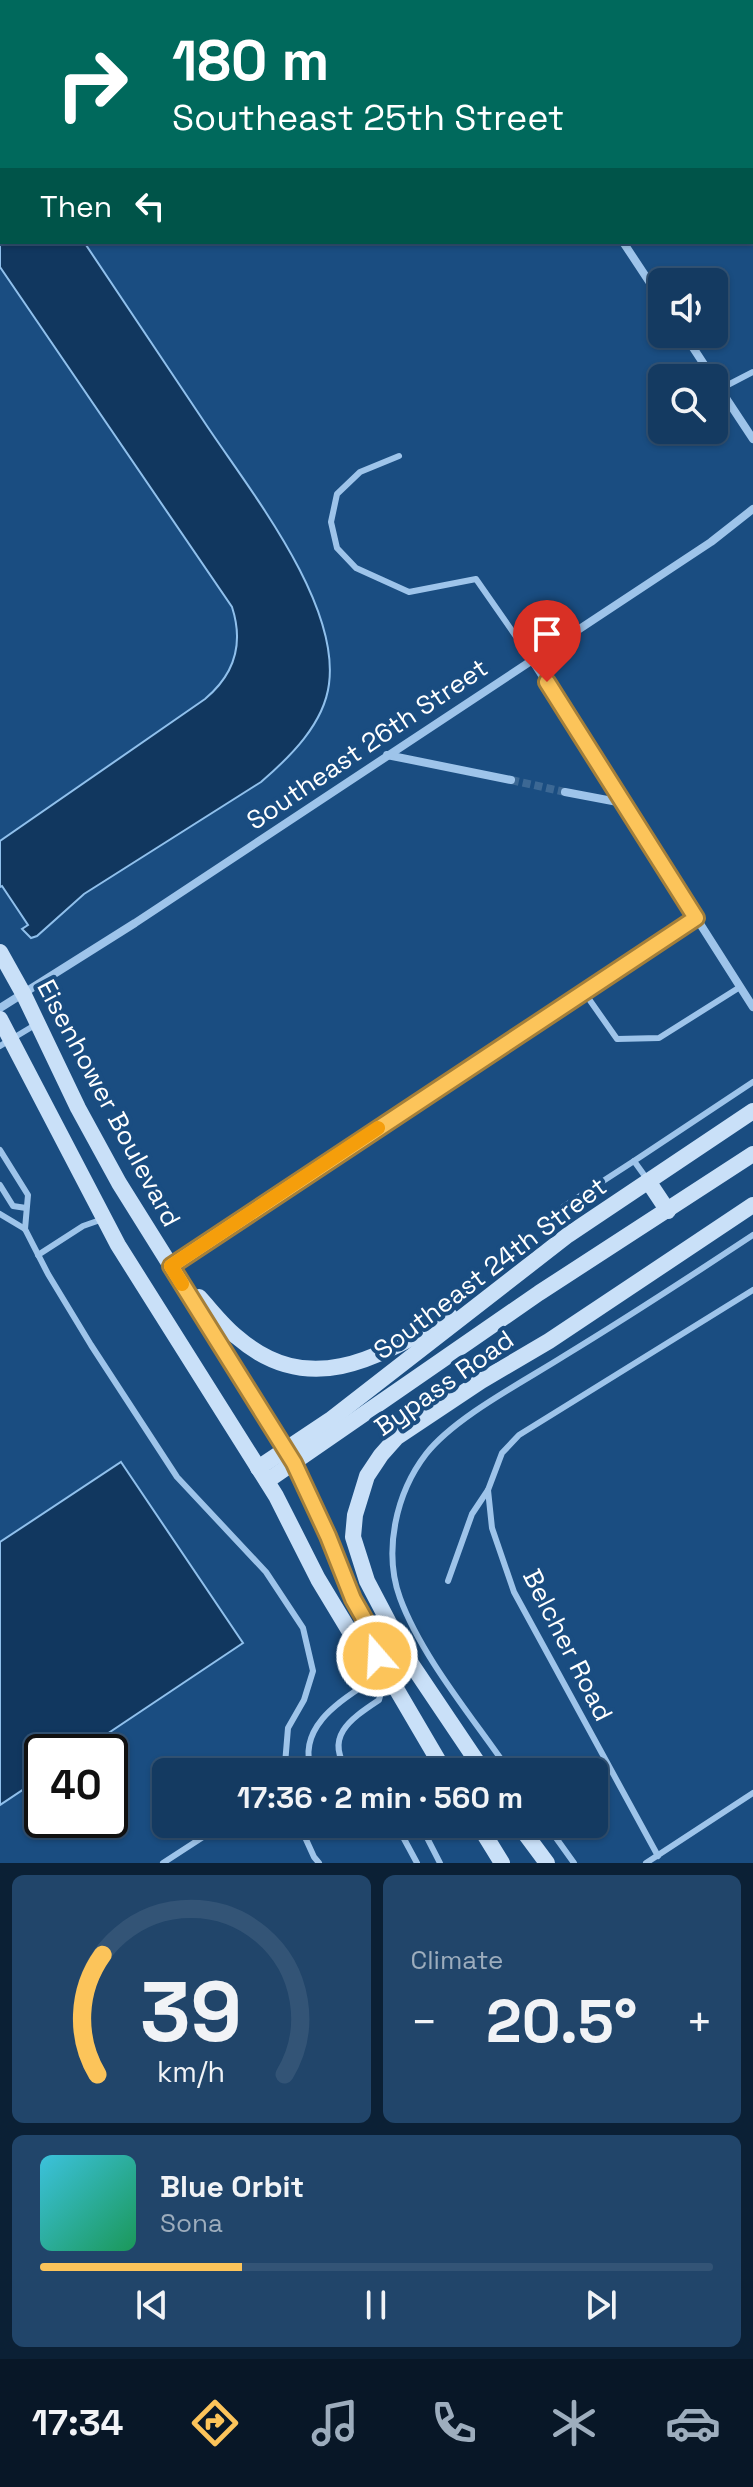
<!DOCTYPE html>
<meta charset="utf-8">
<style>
:root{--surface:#143a61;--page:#21456a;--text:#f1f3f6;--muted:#9dadbd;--line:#335476;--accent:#fcc45a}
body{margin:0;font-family:"Space Grotesk",sans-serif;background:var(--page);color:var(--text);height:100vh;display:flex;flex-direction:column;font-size:30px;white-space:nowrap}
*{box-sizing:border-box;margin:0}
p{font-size:26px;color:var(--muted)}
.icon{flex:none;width:44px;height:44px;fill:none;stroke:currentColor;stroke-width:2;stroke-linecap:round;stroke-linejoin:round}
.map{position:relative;height:1863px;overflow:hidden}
.drawer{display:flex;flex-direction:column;gap:12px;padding:12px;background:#0b2035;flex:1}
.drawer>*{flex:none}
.banner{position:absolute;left:0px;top:0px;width:754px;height:244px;box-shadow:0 2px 6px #0004,0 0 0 2px var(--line);background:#00695c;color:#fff;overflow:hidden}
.fabs{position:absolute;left:648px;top:268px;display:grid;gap:16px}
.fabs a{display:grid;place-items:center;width:80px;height:80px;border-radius:12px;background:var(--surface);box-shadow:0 2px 6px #0004,0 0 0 2px var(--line);font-size:40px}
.speed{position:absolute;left:24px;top:1734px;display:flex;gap:16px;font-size:40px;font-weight:700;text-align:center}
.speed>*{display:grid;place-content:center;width:104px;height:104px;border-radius:50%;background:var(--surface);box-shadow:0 2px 6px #0004,0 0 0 2px var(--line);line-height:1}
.speed .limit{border:4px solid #111;border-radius:12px;background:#fff;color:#111}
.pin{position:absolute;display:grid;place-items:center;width:68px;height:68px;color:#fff;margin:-82px -34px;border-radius:50% 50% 50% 0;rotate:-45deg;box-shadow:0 0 8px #0007}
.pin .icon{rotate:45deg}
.me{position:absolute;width:88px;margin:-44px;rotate:341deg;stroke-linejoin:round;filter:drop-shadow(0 0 6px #0008)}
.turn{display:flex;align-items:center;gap:28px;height:168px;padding:0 40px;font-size:36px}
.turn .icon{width:104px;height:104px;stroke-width:2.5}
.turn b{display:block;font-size:56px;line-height:68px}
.then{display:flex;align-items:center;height:76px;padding:0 40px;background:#0003;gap:16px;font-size:30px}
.big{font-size:60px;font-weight:600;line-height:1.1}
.drawer .card{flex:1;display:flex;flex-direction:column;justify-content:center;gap:12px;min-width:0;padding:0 28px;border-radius:12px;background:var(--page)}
.drawer .dial{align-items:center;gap:0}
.dial svg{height:208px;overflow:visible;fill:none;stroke:var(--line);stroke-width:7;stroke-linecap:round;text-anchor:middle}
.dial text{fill:var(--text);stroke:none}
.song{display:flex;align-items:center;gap:24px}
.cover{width:96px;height:96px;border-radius:12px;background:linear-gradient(135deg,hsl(190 70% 55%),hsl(150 70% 35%))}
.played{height:8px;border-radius:4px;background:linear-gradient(90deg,var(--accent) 30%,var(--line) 30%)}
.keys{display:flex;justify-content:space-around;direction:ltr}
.heat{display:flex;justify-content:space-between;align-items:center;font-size:44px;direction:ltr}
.drawer .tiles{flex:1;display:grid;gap:12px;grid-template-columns:1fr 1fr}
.card:last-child{grid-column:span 2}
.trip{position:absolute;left:152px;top:1758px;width:456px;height:80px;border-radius:12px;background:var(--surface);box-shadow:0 2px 6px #0004,0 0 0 2px var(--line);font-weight:600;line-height:80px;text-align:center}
.dock{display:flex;height:128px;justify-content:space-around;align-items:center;background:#081727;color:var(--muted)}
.dock .icon{width:56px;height:56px}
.dock .selected{color:var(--accent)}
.dock b{font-size:36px;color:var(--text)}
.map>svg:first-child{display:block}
.water{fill:#11375f;stroke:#90c0ec;stroke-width:2}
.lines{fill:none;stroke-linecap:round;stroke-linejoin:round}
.street-tunnel{stroke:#3c6894;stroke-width:8;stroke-dasharray:8 4;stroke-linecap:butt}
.lane{stroke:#9ec4ea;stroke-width:6}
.street{stroke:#9ec4ea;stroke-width:8}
.secondary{stroke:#c9e0f8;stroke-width:16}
.route-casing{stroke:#a47f3a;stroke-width:20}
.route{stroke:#fcc45a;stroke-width:14}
.slow{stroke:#f59e0b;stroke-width:14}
.labels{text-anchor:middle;stroke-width:8;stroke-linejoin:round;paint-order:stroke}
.street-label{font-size:26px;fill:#fff;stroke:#1a4d81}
</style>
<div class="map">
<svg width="753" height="1863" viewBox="0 0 753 1863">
<rect width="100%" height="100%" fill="#1a4d81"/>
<g class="water">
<path d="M0,116L2,119V242H84C123,301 163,360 203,420C247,487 340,601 329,684C324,724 290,757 261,782L84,894L37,936L31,938L22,929L28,925L2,886L0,887V841L205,699C235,674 244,644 232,607L0,267Z"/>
<path d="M121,1462L243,1643L80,1752H42V1777L0,1805V1542Z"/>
</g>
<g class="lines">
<path class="street-tunnel" d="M511,780L565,792"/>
<g class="lane">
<path d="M720,389L753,372"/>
<path d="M399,456L360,472L337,494L331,522L337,548L356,568L409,592L476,579L531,658"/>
<path d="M584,992L617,1039L659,1038L740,987"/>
<path d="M0,1046L35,1025"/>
<path d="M0,1150L28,1195L25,1229"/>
<path d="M647,1179L634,1161L753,1082"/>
<path d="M0,1185L13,1206L26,1208"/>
<path d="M0,1214L25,1229L48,1274L91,1345L177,1477L266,1572L303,1628L313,1671L304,1700L288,1728L285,1764L287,1772"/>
<path d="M568,1235L563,1207L634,1161"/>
<path d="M38,1255L83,1226L103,1219"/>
<path d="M448,1581L472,1514L488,1490"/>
<path d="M312,1772C296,1730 337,1702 368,1683L383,1685L390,1681"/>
<path d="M349,1772C322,1737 352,1718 379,1700L383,1685"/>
<path d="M510,1772C474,1719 422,1658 400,1598C383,1551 396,1493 426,1454C455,1417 523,1382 564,1356C628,1317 691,1276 753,1235"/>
<path d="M299,1824L314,1857L319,1863"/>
<path d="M396,1824L417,1863"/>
<path d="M420,1824L440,1863"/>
<path d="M546,1824L574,1863"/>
<path d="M658,1856L514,1592L492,1528L488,1490L502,1453L519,1435L753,1290"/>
<path d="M163,1863L223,1824"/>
<path d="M646,1863L753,1793"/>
</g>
<g class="street">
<path d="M463,0L464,2"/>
<path d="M671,2L674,0"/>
<path d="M623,242L662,301"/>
<path d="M684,334L713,378"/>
<path d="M714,380L753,439"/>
<path d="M531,658L753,1007"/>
<path d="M387,755L511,780"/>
<path d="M565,792L623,803"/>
<path d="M0,1008L135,923L711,542L753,509"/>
<path d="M171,1266L696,918"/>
</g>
<g class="secondary">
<path d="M0,952L24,995L78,1108L119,1183L294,1463L328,1536L353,1599L370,1629L377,1656L445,1772"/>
<path d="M0,1019L118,1245L276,1496L318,1579L350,1632L377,1656"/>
<path d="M648,1181L668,1211"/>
<path d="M199,1297C211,1310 223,1326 237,1337C310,1400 379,1357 450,1316"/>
<path d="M258,1468L330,1420L568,1235L753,1111"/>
<path d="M267,1481L539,1293L753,1154"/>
<path d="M484,1772L408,1659L367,1581L353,1537L355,1515L367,1476L381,1455L397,1437L481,1381L549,1341L753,1205"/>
<path d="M478,1824L502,1863"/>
<path d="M518,1824L547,1863"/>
</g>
</g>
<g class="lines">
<defs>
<path id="route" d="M377,1656L370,1629L353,1599L328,1536L294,1463L171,1266L696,918L547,682"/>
</defs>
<use href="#route" class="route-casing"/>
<use href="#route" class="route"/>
<path class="slow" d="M182,1284L171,1266L378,1128"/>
</g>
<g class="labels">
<g class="street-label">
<text transform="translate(367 744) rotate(-34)" y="9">Southeast 26th Street</text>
<text transform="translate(109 1103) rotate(62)" y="9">Eisenhower Boulevard</text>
<text transform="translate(490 1268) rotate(-37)" y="9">Southeast 24th Street</text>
<text transform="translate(444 1383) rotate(-35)" y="9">Bypass Road</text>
<text transform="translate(568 1645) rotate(63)" y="9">Belcher Road</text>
</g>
</g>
</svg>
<div class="fabs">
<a><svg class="icon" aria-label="sound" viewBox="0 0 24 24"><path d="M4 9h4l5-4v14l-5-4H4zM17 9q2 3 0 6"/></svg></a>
<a><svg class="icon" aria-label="search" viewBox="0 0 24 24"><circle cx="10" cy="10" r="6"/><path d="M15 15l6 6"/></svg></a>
</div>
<div class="speed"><div class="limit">40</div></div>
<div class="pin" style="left:547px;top:682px;background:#d93025"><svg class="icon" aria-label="arrive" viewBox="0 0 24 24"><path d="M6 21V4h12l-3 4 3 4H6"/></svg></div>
<svg class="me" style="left:377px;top:1656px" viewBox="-20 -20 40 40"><circle r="17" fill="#fcc45a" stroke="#fff" stroke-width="3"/><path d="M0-11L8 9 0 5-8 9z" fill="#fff"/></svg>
<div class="trip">17:36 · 2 min · 560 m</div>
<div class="banner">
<div class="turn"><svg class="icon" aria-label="right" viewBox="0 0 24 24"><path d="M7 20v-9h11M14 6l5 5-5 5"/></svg><div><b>180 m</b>Southeast 25th Street</div></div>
<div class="then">Then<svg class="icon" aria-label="left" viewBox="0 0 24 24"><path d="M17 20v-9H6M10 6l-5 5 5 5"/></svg></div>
</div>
</div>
<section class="drawer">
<div class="tiles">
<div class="card dial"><svg viewBox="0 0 100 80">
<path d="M14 69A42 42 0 1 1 86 69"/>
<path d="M14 69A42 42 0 0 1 16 23" stroke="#fcc45a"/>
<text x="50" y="56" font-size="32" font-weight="700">39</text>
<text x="50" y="72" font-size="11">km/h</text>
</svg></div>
<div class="card"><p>Climate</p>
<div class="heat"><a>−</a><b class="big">20.5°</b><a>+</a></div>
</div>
<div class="card">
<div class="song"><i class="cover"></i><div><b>Blue Orbit</b><p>Sona</p></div></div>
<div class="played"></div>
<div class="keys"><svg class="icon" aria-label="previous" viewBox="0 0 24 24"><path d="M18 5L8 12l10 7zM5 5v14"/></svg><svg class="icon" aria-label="pause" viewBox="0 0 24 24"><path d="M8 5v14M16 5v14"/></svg><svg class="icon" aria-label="next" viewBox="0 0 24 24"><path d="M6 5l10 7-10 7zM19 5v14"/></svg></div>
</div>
</div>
</section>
<nav class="dock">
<b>17:34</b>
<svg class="icon selected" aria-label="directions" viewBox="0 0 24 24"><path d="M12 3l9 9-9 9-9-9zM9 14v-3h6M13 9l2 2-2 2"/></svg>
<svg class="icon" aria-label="music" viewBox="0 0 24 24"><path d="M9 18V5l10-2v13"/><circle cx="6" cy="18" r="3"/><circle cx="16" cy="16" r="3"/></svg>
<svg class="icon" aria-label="phone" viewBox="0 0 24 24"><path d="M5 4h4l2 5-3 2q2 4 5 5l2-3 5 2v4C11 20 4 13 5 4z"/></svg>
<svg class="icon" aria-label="climate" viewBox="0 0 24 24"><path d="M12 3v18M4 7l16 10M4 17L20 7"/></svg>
<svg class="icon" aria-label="car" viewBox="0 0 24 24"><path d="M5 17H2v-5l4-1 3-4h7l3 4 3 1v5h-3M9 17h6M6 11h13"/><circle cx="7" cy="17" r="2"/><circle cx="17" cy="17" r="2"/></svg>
</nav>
